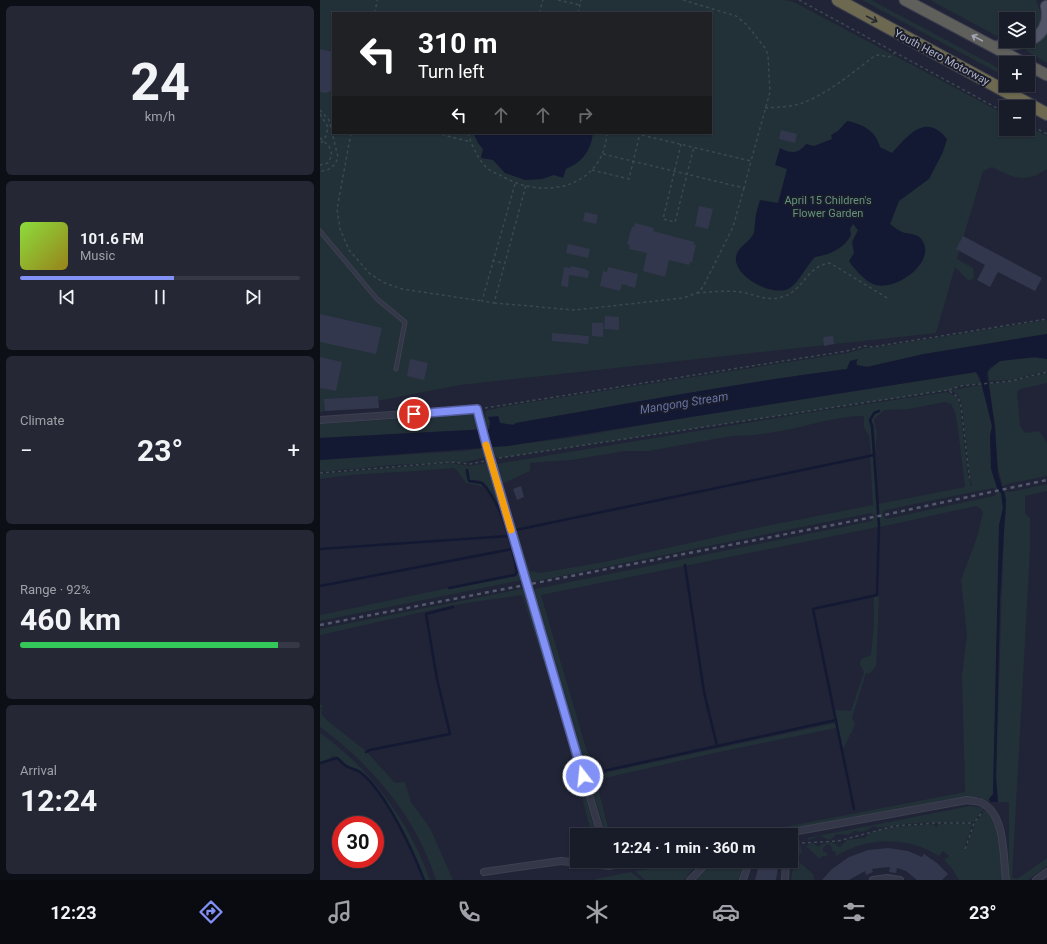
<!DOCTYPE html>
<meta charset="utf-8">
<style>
:root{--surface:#181b28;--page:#252834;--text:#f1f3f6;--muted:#9fa1a8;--line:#363945;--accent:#8191f6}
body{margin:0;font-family:Roboto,sans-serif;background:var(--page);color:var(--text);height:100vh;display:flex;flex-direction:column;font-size:15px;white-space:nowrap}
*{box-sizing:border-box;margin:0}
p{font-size:13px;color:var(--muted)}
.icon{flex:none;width:22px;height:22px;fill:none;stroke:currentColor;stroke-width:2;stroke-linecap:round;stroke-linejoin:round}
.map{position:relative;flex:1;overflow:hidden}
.details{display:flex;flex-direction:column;gap:6px;padding:6px;background:#0d0f16;width:320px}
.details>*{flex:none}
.hud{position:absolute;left:12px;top:12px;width:380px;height:122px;border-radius:0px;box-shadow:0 1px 3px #0004,0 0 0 1px var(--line);background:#202124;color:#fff;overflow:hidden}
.buttons{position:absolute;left:679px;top:12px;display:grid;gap:8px}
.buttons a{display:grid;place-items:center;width:36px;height:36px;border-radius:0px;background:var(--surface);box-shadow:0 1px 3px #0004,0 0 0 1px var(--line);font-size:20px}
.speed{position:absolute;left:12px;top:816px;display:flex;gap:8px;font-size:20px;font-weight:700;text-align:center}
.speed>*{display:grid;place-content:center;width:52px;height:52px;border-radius:50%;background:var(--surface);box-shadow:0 1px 3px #0004,0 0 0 1px var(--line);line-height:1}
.speed .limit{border:6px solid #d22;background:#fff;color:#111}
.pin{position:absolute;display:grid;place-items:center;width:34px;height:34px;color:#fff;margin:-17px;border:2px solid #fff;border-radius:50%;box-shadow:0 1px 4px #0007}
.me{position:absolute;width:44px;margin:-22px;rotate:344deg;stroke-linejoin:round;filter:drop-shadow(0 0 3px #0008)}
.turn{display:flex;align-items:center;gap:14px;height:84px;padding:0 20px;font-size:18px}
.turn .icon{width:52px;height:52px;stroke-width:2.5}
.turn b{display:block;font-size:28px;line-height:34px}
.lanes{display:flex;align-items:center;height:38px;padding:0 20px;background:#0003;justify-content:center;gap:20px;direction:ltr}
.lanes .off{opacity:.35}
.big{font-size:30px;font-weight:700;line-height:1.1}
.details .tile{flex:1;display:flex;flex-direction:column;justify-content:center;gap:6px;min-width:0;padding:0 14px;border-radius:6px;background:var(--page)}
.details .dial{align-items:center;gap:0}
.dial b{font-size:52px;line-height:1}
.song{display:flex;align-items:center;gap:12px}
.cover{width:48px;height:48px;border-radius:6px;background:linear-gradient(135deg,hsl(90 70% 55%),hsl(50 70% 35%))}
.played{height:4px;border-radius:2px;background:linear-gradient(90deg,var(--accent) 55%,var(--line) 55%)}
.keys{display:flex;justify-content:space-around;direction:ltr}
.heat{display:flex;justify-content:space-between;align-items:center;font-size:22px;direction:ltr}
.charge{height:6px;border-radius:3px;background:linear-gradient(90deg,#34c759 92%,var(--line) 0)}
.trip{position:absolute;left:250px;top:828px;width:228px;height:40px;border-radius:0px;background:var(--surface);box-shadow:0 1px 3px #0004,0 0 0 1px var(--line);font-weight:700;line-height:40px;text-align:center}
.menu{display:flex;height:64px;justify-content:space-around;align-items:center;background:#0a0b10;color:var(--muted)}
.menu .icon{width:28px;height:28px}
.menu .current{color:var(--accent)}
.menu b{font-size:18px;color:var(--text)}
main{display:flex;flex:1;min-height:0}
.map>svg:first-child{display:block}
.green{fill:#223037;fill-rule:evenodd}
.water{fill:#141933}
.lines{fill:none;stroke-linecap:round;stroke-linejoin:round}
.stream{stroke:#141933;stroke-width:2.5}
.building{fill:#32374d}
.service-casing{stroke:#3d4050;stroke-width:5}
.minor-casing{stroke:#3d4050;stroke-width:8}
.primary-casing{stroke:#3d4050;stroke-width:12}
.trunk-casing{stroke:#3b3e4e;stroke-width:13}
.motorway-casing{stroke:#3b3e4e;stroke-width:14}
.path{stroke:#3a4950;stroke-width:1.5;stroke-dasharray:3 3;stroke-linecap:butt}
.service{stroke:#333747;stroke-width:3}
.minor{stroke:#333747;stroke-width:6}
.primary{stroke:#515567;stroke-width:10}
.trunk{stroke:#5f5f5c;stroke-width:11}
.motorway{stroke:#6d6950;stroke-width:12}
.rail{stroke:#55596e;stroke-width:2.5;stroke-dasharray:4 4;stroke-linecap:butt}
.oneway{stroke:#262831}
.oneway2{stroke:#a2a5b4}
.route-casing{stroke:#545ea0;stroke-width:10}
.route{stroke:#8191f6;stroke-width:7}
.slow{stroke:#f59e0b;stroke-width:7}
.labels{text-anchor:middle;stroke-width:4;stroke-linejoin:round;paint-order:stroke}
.street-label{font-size:11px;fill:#aeb1c4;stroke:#191c2b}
.park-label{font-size:11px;fill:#66947b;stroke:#191c2b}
.water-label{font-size:12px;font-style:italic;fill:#6772a3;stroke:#191c2b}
</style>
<main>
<section class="details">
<div class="tile dial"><b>24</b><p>km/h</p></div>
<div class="tile">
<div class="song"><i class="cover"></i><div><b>101.6 FM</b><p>Music</p></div></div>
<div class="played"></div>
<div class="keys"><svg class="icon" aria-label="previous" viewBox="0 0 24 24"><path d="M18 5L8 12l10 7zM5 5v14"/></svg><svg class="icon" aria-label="pause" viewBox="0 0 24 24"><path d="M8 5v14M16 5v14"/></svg><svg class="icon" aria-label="next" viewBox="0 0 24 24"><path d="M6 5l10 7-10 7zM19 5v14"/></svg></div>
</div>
<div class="tile"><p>Climate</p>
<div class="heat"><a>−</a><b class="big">23°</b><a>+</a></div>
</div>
<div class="tile"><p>Range · 92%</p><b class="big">460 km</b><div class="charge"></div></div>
<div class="tile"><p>Arrival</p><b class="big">12:24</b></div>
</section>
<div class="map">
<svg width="727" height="880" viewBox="0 0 727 880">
<rect width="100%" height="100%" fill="#202436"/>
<g class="green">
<path d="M0,0H464L474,2L686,115V129H708V126L727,136V169C705,184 694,178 672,167L663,171L637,259L653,268L654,278L649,281L635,267L616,333L140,385L0,412ZM13,13H391V133H13Z"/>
<path d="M542,0H551L686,72V77Z"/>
<path d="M610,0H716L723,19L716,32L708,36V19H686V41Z"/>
<path d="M727,35V63L704,49Z"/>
<path d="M727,320V334L604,354L547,367L537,365V359L530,361L527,369C416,383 306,404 196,423L193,425L180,423L178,416L170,422L169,429L0,438V424L152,414L154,419L166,417L165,411L187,406L527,353L545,348H552Z"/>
<path d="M708,357L727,359V371L691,380L669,381L668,371L680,361Z"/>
<path d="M656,372L661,383L639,386L629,390L178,458L173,455L172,447L249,438L421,408Z"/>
<path d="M727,373V383L700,389L697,392L700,426L705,433L719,431L727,443V476L687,484L683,487L677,465L675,427L669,384L691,381Z"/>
<path d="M662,385L672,426L670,437L674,477L678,491L681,493L683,508L679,558L673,794L669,799L670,802L658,797L635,798L439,835H423L645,792L642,675L647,635L641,580L657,537L663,512L661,509L656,506L560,527L558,504L645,487L638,429L635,412L631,404L625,402L589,409L565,410L554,419L557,434L555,454L554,426L551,421L555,414L560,410L554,413L549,420L552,430L553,455H551L549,436L544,427V416C514,416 490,426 461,431C445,434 428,436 411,436L329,451H305L251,460L210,463V471L182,484L186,496H183L175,467L176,464L480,414L627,392L637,397L640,406L648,477L651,486H652L650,476L642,406L639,396L631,390ZM673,488L676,489L677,493L674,496L566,519L562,515L565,510Z"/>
<path d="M164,448L167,457L145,462L75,465L0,472V460L144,451Z"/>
<path d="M553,456L558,527L221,595L274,775L515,723L516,728L399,752L276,780L290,835H286L213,592L215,589L552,521L555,516L551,513L211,582L209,581L186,503L187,500L210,571L220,573L284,562L441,527L553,505L550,457Z"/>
<path d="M130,463L150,466L166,463L202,580L0,621V615L128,588L131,589L196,576C202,563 175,493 164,483C160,479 155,481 149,480L148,471L145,472L148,481L161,483L165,487L146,483L136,469L133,468C88,473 44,472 0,479V474Z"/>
<path d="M727,484V491L705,496V514L710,518V550L692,877L697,879L727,858V866L708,880H689V802H678L676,778L684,523L686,513L685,491L690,492Z"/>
<path d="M206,588L231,669L276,835H272L241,717L202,595L134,605L0,635V629Z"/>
<path d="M559,596L556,666L549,674L546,673L532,718L535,722L534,727L523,749L514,710L531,711L544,672L540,664L541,659L551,655L554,624V597Z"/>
<path d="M0,705H3L1,708L2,715L9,722L46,751L75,783L85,782L91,802L110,828L133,880H116C96,817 52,765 0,727Z"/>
<path d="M0,733C50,768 90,823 110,880H105C94,849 66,792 40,771C37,769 33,768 29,766C25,765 21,760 17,757L12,756L8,761L0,762Z"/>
<path d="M650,806L664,808L654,822L596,823L558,828L553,826C547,831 543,833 535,831L528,835L516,834L510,840L500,836L489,840L487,838Z"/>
<path d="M665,810C683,827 681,857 683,880H639L631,867L624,860L629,856L623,851L619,856C586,836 549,837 516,856L515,851H512L511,846L508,844L503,848V851L508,854L506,856H502L500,859L486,846L493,843L498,847L502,844L512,842L520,847L527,840L545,838L550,833L557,831L575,827L614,824L616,828L618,824L651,823L652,825L644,849L645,850L655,823Z"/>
<path d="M479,838L482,852L476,859L493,874L494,880H471L473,867L471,840Z"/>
<path d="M414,861L423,862L419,880H375L390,867Z"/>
<path d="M375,863L377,864L364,880H325L315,871Z"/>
<path d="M311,872L321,880H276V879Z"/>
</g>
<g class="water">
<path d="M527,121C543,124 556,131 560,147L572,153C588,136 605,112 627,139L623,152L609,179L579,201L570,224C573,226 576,229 580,231C587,235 597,232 602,240C617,262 576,291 556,285C547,283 534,269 529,261L534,253L532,242L538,230L533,224L530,229L531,235C524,249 509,255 495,257C486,266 480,281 470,288C454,298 413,277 416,257C417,247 430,242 434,233C435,229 434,227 435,224C435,216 438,207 440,200L458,203L467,169L455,165L460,148C471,154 478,154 486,144L494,146L512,139L511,135L518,131Z"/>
<path d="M153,133H273C271,151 262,162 246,169L243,178L234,175L222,179L205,180L185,173L173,160L161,158L163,149L158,143Z"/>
<path d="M727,334V359L716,357L680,361L670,368L667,373L675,427L678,474L686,499L680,599L676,778L678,802H670L669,799L673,794L679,525L683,508L681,493L678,491L671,469L670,437L672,426L660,378L656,372L188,446L0,460V438L169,429L170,422L168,417L178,416L180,423L193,425L196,423C306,404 416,383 527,369L530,361L538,359L536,362L537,365L547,367L604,354Z"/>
</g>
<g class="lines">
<g class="stream">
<path d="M196,530L554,455"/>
<path d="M0,549L188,536"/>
<path d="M365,565L384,692L397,746"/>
<path d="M0,586L192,549"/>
<path d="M129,588L189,576L195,575L197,572C192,546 181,502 162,483L149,481L147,470"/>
<path d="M46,752L50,750L130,734L117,679L106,614L133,607"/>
<path d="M0,763L17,758C20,760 23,764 26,766C30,769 36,769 40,772C66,792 92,849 104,880"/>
<path d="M274,773L516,720"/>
<path d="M534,809L493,609L557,595L559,525L552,426L550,420L554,413L559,411"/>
</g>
</g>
<g class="building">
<path d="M0,49L13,52V90L6,93L0,92Z"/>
<path d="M461,130L477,134L475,143L459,139Z"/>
<path d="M379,206L393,209L388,229L375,226Z"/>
<path d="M265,212L278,215L276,224L263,221Z"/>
<path d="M315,223L334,228L333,231L374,242V245H376L372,262H370L369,265L349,260L345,277L323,271L327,253L309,249L310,245L307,244L312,227H314Z"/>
<path d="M643,236L722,278L715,291L678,272L670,287L657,280L665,265L636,249Z"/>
<path d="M248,244L270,249L268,258L246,253Z"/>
<path d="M251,266L266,269V270L269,271L268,278L249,275L248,287L241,286L244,267L251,268Z"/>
<path d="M288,267L318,274L315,288L302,284L300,291L280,286L283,271L287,272Z"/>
<path d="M0,314L62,328L56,354L0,342Z"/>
<path d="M285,316L299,317V330L284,329Z"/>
<path d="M272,323H283V337L272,336Z"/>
<path d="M232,333L269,336L268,344L232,341Z"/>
<path d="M513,336L514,344L504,346L503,337Z"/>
<path d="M0,357L22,362L16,391L0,388Z"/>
<path d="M90,359L108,363L104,380L87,376Z"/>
<path d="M58,396L59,408L5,411L4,399Z"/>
<path d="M201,486L204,497L197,500L193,489Z"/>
<path d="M568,848L588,851L602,857L604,854L617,863L628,874L622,880H597L586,871L577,868L576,873L569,872L570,867L560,868L552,869L553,872L546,875L545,871L529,880H502L512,869L529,857L548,850Z"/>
<path d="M440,861H459L456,880H435Z"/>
</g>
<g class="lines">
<defs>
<path id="service" d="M0,231L57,299L85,322L76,369"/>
<g id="minor">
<path d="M0,420L157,409L281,835"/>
<path d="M456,835L647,800C652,801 658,801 662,803C686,815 683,858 686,880"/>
<path d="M164,872L241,861L289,866L315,861"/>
<path d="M370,880L384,866L393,861"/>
<path d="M423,880L429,861"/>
<path d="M465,880L466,861"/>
<path d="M553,880L567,878L580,880"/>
<path d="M716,880L727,872"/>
</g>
<path id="primary" d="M672,46C692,45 720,46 726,22C727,18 727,11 726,6"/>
<g id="trunk">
<path d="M585,0L704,63"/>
<path d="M708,65L727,75"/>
</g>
<path id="motorway" d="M518,0L727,114"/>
</defs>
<use href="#service" class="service-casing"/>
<use href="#minor" class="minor-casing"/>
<use href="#primary" class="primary-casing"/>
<use href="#trunk" class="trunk-casing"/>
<use href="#motorway" class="motorway-casing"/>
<g class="path">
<path d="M238,0L260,5"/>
<path d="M363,0L416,16L427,25L445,48L448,55L450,92L431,161"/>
<path d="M479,0L686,113"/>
<path d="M55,13L57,0"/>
<path d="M219,13L223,0"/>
<path d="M258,13L261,0"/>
<path d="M445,108C459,107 473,107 485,102C508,93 534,72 553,57L558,55L569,57L575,53"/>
<path d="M0,110L9,120L18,157C15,166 10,171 0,171"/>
<path d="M0,114L8,127L6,136L0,145"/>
<path d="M708,124L727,134"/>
<path d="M31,133L17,209L20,229L29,250L50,274L65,283L82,289L162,301"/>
<path d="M116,133L151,142"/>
<path d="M148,133C151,144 157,157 165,166C168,170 175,173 180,175C222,201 283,189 287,133"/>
<path d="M0,138L9,146L12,155L8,163L0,165"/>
<path d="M361,144L343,219L355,222L374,147"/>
<path d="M283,154L424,188L431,161L313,133"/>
<path d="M272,170L309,179L320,133"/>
<path d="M195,184L162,301L174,303L206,185"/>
<path d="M172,261L184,263"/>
<path d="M377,293C392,292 406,290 420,292C434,294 448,302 462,297C485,290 486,266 510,263L569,299"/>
<path d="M174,303L255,310L363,298L377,293L383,287L413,227L424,188"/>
<path d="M629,390L640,386L691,381L727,372"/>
<path d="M165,408L527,351L544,346L552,347L727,319"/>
<path d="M179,458L628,390L638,397L641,406L650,482"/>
<path d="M0,473L130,462L150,464L165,461"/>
<path d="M482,843L518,841L575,826L616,823H654"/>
<path d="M645,849L654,823L663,811"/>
</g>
<use href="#service" class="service"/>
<use href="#minor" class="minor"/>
<use href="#primary" class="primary"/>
<use href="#trunk" class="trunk"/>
<use href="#motorway" class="motorway"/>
<path class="rail" d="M0,625L564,515L727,480"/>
</g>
<defs><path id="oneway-shaft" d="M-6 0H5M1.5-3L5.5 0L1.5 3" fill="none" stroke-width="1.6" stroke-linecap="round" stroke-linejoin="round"/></defs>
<use class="oneway" href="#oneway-shaft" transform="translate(552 19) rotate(28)"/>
<use class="oneway2" href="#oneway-shaft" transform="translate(657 38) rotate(-152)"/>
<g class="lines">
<defs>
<path id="route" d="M94,414L157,409L168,451L263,776"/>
</defs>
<use href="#route" class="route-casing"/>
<use href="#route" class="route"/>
<path class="slow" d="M166,445L191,530"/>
</g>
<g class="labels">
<g class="street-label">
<text transform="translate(622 57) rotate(28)" y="4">Youth Hero Motorway</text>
</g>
<g class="park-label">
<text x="508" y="204">April 15 Children's<tspan x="508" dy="13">Flower Garden</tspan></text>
</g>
<g class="water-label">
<text transform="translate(364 403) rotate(-9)" y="4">Mangong Stream</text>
</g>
</g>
</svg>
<div class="buttons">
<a><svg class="icon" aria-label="layers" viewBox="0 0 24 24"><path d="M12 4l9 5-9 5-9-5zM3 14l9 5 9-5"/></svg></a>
<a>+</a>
<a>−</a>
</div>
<div class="speed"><div class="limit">30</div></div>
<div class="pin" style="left:94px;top:414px;background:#d93025"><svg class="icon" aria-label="arrive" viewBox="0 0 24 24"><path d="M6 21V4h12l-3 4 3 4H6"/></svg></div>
<svg class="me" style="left:263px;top:776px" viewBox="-20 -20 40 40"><circle r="17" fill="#8191f6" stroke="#fff" stroke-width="3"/><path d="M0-11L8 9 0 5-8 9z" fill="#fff"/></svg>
<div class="trip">12:24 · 1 min · 360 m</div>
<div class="hud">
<div class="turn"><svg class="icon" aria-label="left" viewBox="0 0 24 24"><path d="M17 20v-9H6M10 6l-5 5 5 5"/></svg><div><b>310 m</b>Turn left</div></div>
<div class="lanes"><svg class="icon" aria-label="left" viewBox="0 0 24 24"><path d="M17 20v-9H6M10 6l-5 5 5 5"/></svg><svg class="icon off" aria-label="ahead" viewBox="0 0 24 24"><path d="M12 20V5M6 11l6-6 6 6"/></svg><svg class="icon off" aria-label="ahead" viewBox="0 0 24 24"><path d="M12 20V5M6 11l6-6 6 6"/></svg><svg class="icon off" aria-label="right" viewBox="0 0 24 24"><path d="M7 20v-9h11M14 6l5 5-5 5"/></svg></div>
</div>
</div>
</main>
<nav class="menu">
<b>12:23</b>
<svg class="icon current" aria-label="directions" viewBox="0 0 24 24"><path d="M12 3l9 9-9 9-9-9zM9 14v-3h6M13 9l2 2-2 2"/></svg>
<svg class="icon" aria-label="music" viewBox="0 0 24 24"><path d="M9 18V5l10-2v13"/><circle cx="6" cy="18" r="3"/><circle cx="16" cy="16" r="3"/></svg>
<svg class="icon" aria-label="phone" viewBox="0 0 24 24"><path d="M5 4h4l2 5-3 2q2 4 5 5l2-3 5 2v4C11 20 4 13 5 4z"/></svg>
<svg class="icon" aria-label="climate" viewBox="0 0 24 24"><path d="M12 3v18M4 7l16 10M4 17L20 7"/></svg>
<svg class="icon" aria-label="car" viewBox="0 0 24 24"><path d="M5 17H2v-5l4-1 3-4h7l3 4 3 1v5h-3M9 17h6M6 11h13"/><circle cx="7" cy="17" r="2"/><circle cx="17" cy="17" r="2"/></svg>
<svg class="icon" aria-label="filters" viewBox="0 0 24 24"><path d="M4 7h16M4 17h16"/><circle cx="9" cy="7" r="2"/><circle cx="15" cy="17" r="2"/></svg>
<b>23°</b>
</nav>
